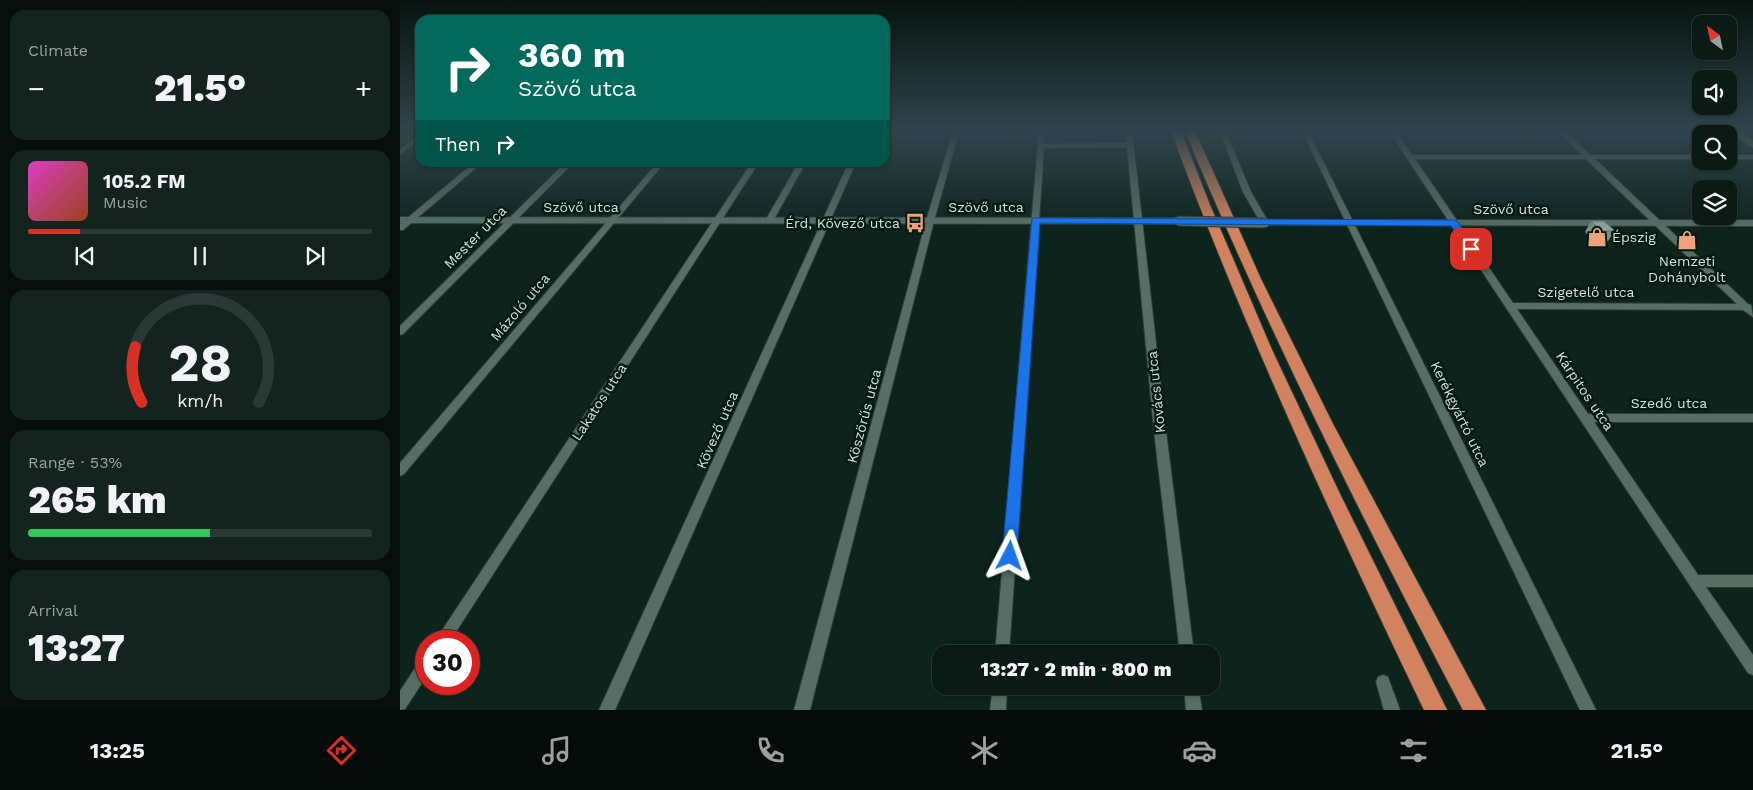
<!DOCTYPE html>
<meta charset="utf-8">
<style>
:root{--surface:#0a1b16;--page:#13241f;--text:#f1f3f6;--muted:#99a1a1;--line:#2a3935;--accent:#d93025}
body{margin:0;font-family:"Work Sans",sans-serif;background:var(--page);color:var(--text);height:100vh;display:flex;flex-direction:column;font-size:19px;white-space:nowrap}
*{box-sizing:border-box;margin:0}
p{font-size:16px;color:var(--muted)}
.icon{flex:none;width:28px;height:28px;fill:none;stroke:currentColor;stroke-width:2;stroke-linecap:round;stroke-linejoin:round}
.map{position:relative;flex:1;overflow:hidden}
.panel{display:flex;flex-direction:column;gap:10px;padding:10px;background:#060f0c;width:400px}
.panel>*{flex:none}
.top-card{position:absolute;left:15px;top:15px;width:475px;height:152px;border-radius:15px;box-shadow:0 1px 4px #0004,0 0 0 1px var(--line);background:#00695c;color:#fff;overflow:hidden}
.needle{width:32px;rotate:327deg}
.controls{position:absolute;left:1292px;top:15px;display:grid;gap:10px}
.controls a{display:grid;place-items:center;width:45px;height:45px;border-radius:10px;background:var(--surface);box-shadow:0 1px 4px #0004,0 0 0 1px var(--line);font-size:25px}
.speed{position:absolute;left:15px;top:630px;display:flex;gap:10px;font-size:25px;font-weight:700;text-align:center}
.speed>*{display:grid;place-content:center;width:65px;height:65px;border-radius:50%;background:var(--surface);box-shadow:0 1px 4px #0004,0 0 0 1px var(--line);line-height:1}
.speed .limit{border:8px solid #d22;background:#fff;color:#111}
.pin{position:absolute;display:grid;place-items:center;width:42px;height:42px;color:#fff;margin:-21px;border-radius:10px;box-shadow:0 2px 8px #0006}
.me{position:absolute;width:55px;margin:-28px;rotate:4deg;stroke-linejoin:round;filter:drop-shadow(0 0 4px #0008)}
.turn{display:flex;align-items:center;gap:18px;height:105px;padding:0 20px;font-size:22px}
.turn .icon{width:65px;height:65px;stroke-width:2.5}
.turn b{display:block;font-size:35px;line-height:42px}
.then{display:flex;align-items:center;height:48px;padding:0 20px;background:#0003;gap:10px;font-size:19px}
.big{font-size:38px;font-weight:800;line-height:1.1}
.panel .widget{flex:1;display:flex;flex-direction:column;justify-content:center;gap:8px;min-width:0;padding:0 18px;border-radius:15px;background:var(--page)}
.panel .dial{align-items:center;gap:0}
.dial svg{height:130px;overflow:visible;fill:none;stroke:var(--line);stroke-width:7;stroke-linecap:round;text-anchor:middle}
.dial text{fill:var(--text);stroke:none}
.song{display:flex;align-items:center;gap:15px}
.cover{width:60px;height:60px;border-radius:8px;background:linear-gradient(135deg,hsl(310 70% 55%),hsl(20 70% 35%))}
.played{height:5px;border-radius:2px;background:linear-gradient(90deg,var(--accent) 15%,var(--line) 15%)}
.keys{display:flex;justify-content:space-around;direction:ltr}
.heat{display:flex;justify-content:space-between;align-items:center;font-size:28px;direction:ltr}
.charge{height:8px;border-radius:4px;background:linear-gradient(90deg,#34c759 53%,var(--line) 0)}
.trip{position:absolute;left:532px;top:645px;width:288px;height:50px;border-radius:15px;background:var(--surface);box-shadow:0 1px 4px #0004,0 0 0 1px var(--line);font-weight:800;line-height:50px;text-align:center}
.tab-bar{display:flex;height:80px;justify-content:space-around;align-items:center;background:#040b09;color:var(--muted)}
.tab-bar .icon{width:35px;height:35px}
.tab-bar .on{color:var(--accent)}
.tab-bar b{font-size:22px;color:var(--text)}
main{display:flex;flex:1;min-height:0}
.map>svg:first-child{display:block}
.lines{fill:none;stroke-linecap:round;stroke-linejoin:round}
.minor-casing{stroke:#2e3c36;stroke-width:2}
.tertiary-casing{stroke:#2e3c36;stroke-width:2}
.secondary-casing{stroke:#2e3c36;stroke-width:2}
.motorway-casing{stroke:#2e3c36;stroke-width:2}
.minor{fill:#566f65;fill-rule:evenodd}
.tertiary{fill:#566f65;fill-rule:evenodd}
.secondary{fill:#7b7563;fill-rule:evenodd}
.motorway{fill:#d2825e;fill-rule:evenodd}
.tertiary-bridge-casing{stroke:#2e3c36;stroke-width:11;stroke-linecap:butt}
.tertiary-bridge{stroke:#566f65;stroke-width:9}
.wall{fill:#788e85}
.building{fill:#8ba59b;stroke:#61746c}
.route{fill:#1a73e8;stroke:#114b97}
.labels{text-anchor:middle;stroke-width:5;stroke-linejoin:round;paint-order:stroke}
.street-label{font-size:14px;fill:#d3e1db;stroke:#041b14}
.poi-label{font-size:14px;fill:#d3e1db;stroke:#041b14;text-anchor:end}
</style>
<main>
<section class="panel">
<div class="widget"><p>Climate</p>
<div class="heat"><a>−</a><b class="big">21.5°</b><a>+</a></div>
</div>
<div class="widget">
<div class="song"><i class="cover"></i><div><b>105.2 FM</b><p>Music</p></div></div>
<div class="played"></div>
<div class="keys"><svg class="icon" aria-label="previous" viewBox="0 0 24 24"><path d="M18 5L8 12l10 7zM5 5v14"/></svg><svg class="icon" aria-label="pause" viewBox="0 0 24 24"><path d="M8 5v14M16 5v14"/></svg><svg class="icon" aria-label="next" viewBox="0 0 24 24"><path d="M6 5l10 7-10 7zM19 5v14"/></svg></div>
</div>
<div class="widget dial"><svg viewBox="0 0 100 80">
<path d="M14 69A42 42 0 1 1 86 69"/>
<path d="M14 69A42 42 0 0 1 10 35" stroke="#d93025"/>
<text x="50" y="56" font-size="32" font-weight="700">28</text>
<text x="50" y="72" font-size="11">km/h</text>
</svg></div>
<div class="widget"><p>Range · 53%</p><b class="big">265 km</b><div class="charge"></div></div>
<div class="widget"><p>Arrival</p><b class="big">13:27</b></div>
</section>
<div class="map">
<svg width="1353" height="710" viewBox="0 0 1353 710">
<rect width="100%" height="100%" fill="#0d241d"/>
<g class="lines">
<defs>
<g id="minor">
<path d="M553,131H559L534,221L410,710H394L526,221Z"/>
<path d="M639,131H645L644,144L727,143L726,131H732L766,431L794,654H780L754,431L727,147L644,148L609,654H595Z"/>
<path d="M817,131H823L828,137L851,192L869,223L868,225H862L843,192L822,137Z"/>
<path d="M902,131H908L1196,710H1180Z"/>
<path d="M989,131H995L1012,155H1182L1158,131H1165L1190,155H1301V159H1195L1348,304L1351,305L1353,317L1343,310L1117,309L1188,414H1353V422H1194L1298,575H1353V587H1306L1353,655V675L1348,673ZM1015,159H1186L1337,304L1113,303Z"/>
<path d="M20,135V140L0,154V149Z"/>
<rect x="1329" y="155" width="24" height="4"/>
<path d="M75,162H83L3,230H0V224Z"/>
<path d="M166,162H174L3,334L0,335V326Z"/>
<path d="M258,162H265L4,474L0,476V463Z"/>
<path d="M352,162H359L50,641H35Z"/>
<path d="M399,162H406L373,221L369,223H366L365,221Z"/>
<path d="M449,162H456L215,710H199Z"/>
<path d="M26,657V677L5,709L0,710V691L21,659Z"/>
<path d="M983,675L988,677L1000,710H984L976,682L978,677Z"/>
<path d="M593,686H607L606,710H590Z"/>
<path d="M784,686H798L802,710H786Z"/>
</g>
<g id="tertiary">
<path d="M0,217L778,218L783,221L778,224L0,223Z"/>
<path d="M865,220H1353V226L861,225L860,223Z"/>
</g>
<path id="secondary" d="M1328,131H1339L1353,140V148Z"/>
<g id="motorway">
<path d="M771,131H781L810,205L873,352L941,496L1047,710H1024C933,520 844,329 771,131Z"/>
<path d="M785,131H795L861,279L933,424L1086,710H1063C963,520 867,329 785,131Z"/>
</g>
</defs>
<use href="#minor" class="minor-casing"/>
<use href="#tertiary" class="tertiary-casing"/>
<use href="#secondary" class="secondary-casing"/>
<use href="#motorway" class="motorway-casing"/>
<use href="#minor" class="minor"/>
<use href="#tertiary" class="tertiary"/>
<use href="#secondary" class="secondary"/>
<use href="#motorway" class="motorway"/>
<defs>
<path id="tertiary-bridge" d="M778,221L865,223"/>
</defs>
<use href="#tertiary-bridge" class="tertiary-bridge-casing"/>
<use href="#tertiary-bridge" class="tertiary-bridge"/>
</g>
<path class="wall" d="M1191,221L1215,231L1208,241L1195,242L1185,232Z"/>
<path class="building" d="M1191,221H1204L1215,231H1201Z"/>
<linearGradient id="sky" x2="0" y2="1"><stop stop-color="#071410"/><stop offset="0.57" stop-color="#2f454c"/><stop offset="1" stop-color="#2f454c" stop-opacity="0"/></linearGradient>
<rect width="1353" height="230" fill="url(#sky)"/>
<path class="route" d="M632,218L1054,220L1057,221L1076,249L1074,251H1068L1051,226L640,223L617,556L615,561L610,563L604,561L602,556Z"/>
<defs>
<symbol id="bus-bare" viewBox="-9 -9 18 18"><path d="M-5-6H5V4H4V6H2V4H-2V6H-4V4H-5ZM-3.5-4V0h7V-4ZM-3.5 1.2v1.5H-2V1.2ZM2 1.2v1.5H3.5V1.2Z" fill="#f1a17d" stroke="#041b14" stroke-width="2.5" paint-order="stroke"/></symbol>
<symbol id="shop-bare" viewBox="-9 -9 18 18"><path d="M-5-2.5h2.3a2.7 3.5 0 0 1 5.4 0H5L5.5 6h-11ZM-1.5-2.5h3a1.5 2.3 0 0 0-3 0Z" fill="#f1a17d" stroke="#041b14" stroke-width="2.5" paint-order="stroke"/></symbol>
</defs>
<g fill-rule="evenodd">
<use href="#bus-bare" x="501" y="209" width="28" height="28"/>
<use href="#shop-bare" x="1183" y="223" width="28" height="28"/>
<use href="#shop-bare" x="1273" y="226" width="28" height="28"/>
</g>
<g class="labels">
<g class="street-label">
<text x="181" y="212">Szövő utca</text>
<text x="586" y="212">Szövő utca</text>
<text x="1111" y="214">Szövő utca</text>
<text transform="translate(75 237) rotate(-45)" y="5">Mester utca</text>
<text x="1186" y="297">Szigetelő utca</text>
<text transform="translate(120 307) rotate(-50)" y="5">Mázoló utca</text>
<text transform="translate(1185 391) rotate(56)" y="5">Kárpitos utca</text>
<text transform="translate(756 392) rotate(-96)" y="5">Kovács utca</text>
<text transform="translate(199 402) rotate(-57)" y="5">Lakatos utca</text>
<text x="1269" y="408">Szedő utca</text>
<text transform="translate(1060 414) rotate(64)" y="5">Kerékgyártó utca</text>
<text transform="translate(464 416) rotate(-75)" y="5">Köszörűs utca</text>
<text transform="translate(317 430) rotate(-66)" y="5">Kövező utca</text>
</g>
<g class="poi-label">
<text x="500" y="228">Érd, Kövező utca</text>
<text x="1212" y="242" text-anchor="start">Épszig</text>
<text x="1287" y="266" text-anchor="middle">Nemzeti<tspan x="1287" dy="16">Dohánybolt</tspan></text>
</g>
</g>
</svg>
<div class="controls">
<a><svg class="needle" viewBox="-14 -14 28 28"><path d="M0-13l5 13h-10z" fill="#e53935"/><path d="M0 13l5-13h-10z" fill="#99a1a1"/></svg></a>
<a><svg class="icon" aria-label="sound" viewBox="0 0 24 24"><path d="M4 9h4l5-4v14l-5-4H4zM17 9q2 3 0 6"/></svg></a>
<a><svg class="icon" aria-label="search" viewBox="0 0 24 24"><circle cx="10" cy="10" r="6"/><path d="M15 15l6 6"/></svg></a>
<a><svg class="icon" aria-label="layers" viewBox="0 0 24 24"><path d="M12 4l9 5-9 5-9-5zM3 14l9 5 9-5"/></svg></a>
</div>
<div class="speed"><div class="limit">30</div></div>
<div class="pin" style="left:1071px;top:249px;background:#d93025"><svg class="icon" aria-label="arrive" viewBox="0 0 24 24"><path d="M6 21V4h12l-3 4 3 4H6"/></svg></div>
<svg class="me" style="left:610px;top:556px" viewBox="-20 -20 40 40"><path d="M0-17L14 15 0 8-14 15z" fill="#1a73e8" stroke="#fff" stroke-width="4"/></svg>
<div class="trip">13:27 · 2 min · 800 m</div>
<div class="top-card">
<div class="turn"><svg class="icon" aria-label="right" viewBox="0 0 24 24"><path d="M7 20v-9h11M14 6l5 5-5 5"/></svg><div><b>360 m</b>Szövő utca</div></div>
<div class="then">Then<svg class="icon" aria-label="right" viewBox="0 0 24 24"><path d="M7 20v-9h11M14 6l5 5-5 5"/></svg></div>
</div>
</div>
</main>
<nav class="tab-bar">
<b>13:25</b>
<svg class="icon on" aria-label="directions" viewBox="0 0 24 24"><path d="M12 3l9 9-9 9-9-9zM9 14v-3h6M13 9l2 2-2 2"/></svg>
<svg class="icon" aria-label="music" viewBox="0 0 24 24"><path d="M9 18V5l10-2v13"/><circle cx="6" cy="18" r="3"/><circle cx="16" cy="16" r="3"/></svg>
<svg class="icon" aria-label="phone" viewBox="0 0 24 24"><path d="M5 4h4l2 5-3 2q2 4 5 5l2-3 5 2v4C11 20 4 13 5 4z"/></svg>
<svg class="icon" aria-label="climate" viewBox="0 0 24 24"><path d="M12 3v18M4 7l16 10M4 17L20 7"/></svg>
<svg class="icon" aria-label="car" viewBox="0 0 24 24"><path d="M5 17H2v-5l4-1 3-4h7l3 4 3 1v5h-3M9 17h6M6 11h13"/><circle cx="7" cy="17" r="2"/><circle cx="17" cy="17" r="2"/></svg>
<svg class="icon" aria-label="filters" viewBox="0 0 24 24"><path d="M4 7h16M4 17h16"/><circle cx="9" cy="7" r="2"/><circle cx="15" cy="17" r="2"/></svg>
<b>21.5°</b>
</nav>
